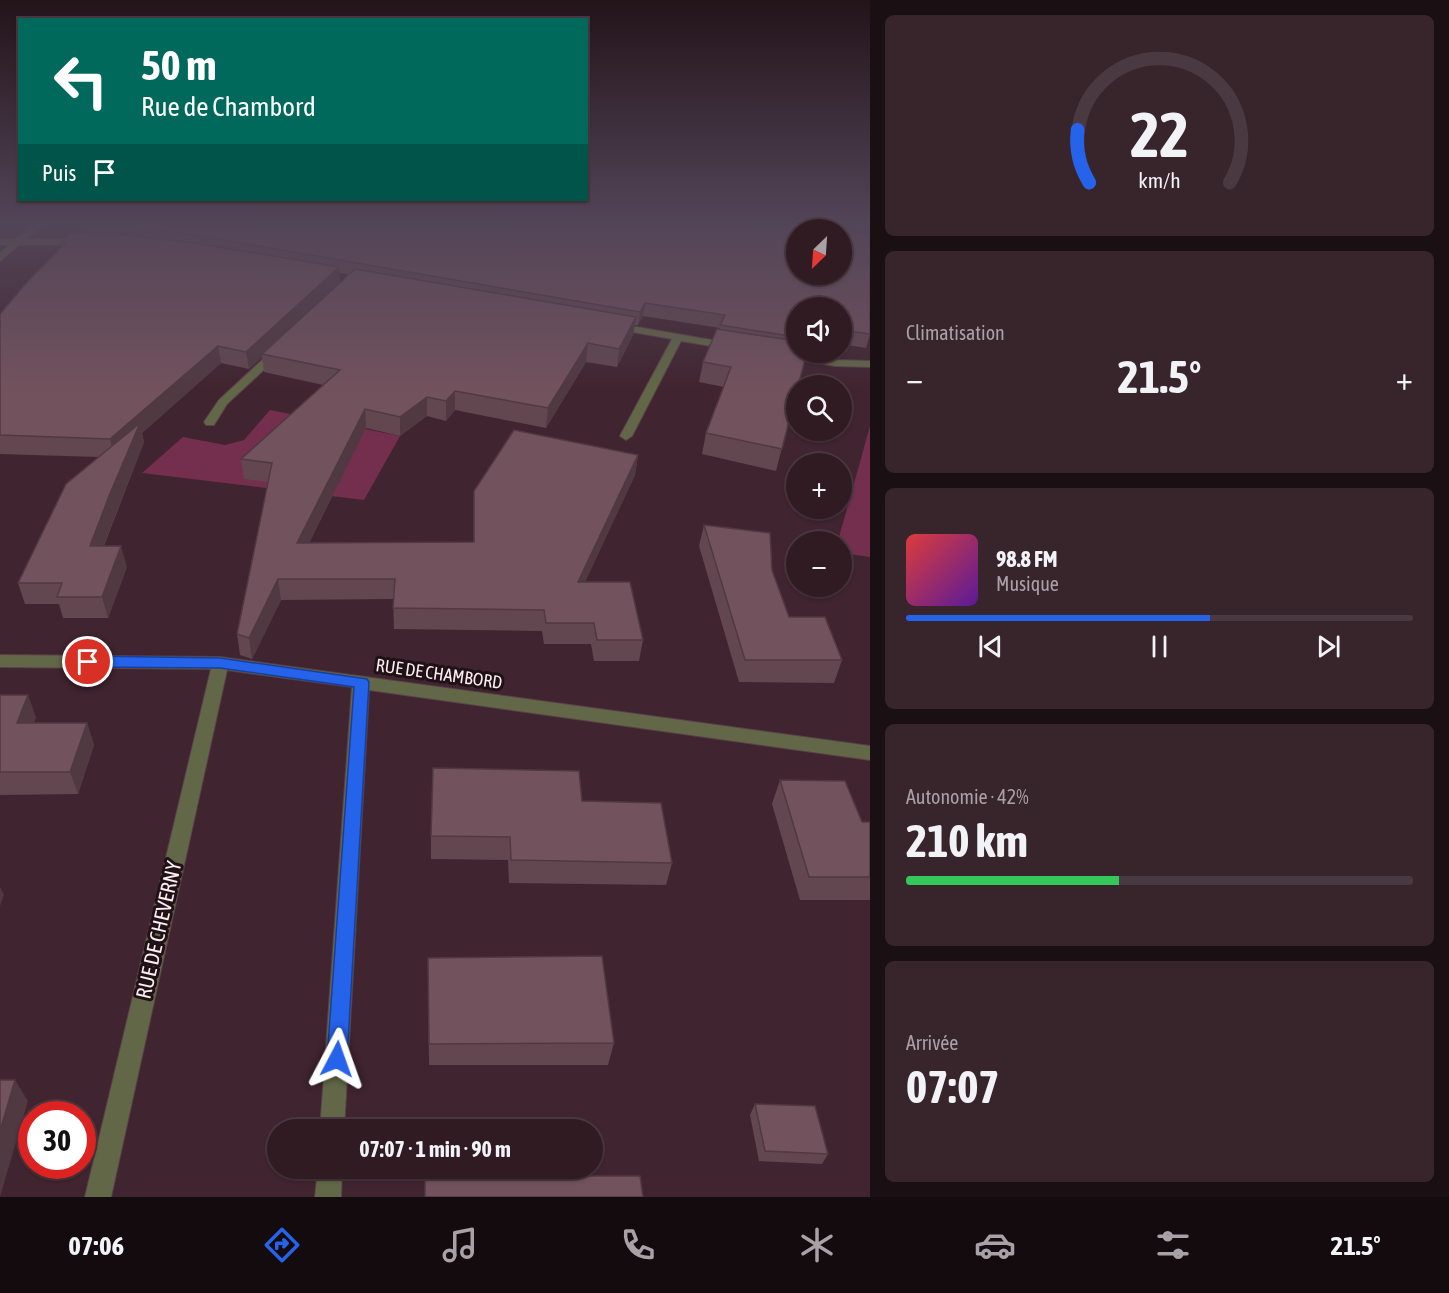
<!DOCTYPE html>
<html lang="fr">
<meta charset="utf-8">
<style>
:root{--surface:#301b23;--page:#38242b;--text:#f1f3f6;--muted:#a8a1a6;--line:#4b3941;--accent:#2563eb}
body{margin:0;font-family:"Asap Condensed",sans-serif;background:var(--page);color:var(--text);height:100vh;display:flex;flex-direction:column;font-size:22px;white-space:nowrap}
*{box-sizing:border-box;margin:0}
p{font-size:20px;color:var(--muted)}
.icon{flex:none;width:33px;height:33px;fill:none;stroke:currentColor;stroke-width:2;stroke-linecap:round;stroke-linejoin:round}
.map{position:relative;flex:1;overflow:hidden}
.panel{display:flex;flex-direction:column;gap:15px;padding:15px;background:#1a0f13;width:579px}
.panel>*{flex:none}
.hud{position:absolute;left:18px;top:18px;width:570px;height:183px;border-radius:0px;box-shadow:0 2px 4px #0004,0 0 0 2px var(--line);background:#00695c;color:#fff;overflow:hidden}
.needle{width:39px;rotate:205deg}
.fabs{position:absolute;left:786px;top:219px;display:grid;gap:12px}
.fabs a{display:grid;place-items:center;width:66px;height:66px;border-radius:50%;background:var(--surface);box-shadow:0 2px 4px #0004,0 0 0 2px var(--line);font-size:30px}
.speed{position:absolute;left:18px;top:1101px;display:flex;gap:12px;font-size:30px;font-weight:700;text-align:center}
.speed>*{display:grid;place-content:center;width:78px;height:78px;border-radius:50%;background:var(--surface);box-shadow:0 2px 4px #0004,0 0 0 2px var(--line);line-height:1}
.speed .limit{border:9px solid #d22;background:#fff;color:#111}
.pin{position:absolute;display:grid;place-items:center;width:51px;height:51px;color:#fff;margin:-26px;border:3px solid #fff;border-radius:50%;box-shadow:0 2px 6px #0007}
.me{position:absolute;width:66px;margin:-33px;rotate:4deg;stroke-linejoin:round;filter:drop-shadow(0 0 4px #0008)}
.turn{display:flex;align-items:center;gap:21px;height:126px;padding:0 24px;font-size:27px}
.turn .icon{width:78px;height:78px;stroke-width:2.5}
.turn b{display:block;font-size:42px;line-height:51px}
.then{display:flex;align-items:center;height:57px;padding:0 24px;background:#0003;gap:12px;font-size:22px}
.big{font-size:45px;font-weight:700;line-height:1.1}
.panel .widget{flex:1;display:flex;flex-direction:column;justify-content:center;gap:9px;min-width:0;padding:0 21px;border-radius:9px;background:var(--page)}
.panel .dial{align-items:center;gap:0}
.dial svg{height:156px;overflow:visible;fill:none;stroke:var(--line);stroke-width:7;stroke-linecap:round;text-anchor:middle}
.dial text{fill:var(--text);stroke:none}
.song{display:flex;align-items:center;gap:18px}
.cover{width:72px;height:72px;border-radius:9px;background:linear-gradient(135deg,hsl(0 70% 55%),hsl(270 70% 35%))}
.played{height:6px;border-radius:3px;background:linear-gradient(90deg,var(--accent) 60%,var(--line) 60%)}
.keys{display:flex;justify-content:space-around;direction:ltr}
.heat{display:flex;justify-content:space-between;align-items:center;font-size:33px;direction:ltr}
.charge{height:9px;border-radius:4px;background:linear-gradient(90deg,#34c759 42%,var(--line) 0)}
.trip{position:absolute;left:267px;top:1119px;width:336px;height:60px;border-radius:30px;background:var(--surface);box-shadow:0 2px 4px #0004,0 0 0 2px var(--line);font-weight:700;line-height:60px;text-align:center}
.menu{display:flex;height:96px;justify-content:space-around;align-items:center;background:#130b0e;color:var(--muted)}
.menu .icon{width:42px;height:42px}
.menu .active{color:var(--accent)}
.menu b{font-size:27px;color:var(--text)}
main{display:flex;flex:1;min-height:0}
.map>svg:first-child{display:block}
.green{fill:#732f4d}
.lines{fill:none;stroke-linecap:round;stroke-linejoin:round}
.minor-casing{stroke:#5a404a;stroke-width:2}
.minor{fill:#626847;fill-rule:evenodd}
.wall{fill:#624750;fill-rule:evenodd}
.shaded-wall{fill:#503941}
.building{fill:#72525d;stroke:#503941;stroke-width:1.5;fill-rule:evenodd}
.route{fill:#2563eb;stroke:#184099;stroke-width:1.5}
.labels{text-anchor:middle;stroke-width:6;stroke-linejoin:round;paint-order:stroke}
.street-label{font-size:18px;fill:#fdedf2;stroke:#1f1217}
.near-street-label{font-size:21px;fill:#fdedf2;stroke:#1f1217}
</style>
<main>
<div class="map">
<svg width="870" height="1197" viewBox="0 0 870 1197">
<rect width="100%" height="100%" fill="#40242f"/>
<g class="green">
<path d="M270,410L400,436L364,500L142,473L183,437L225,445L244,440Z"/>
<path d="M870,426V557L842,553V542L838,541Z"/>
</g>
<g class="lines">
<defs>
<g id="minor">
<path d="M34,225H44L26,239H81L85,242L81,245H19L0,261V253L9,245H0V239H15Z"/>
<path d="M614,323L729,343L734,346L729,349L681,341L632,436L626,440L620,436L672,339L610,328L609,326Z"/>
<path d="M278,348L282,349V353L227,404L214,425H206L204,422L219,400L274,349Z"/>
<path d="M786,352L835,360L870,361V367L835,366L782,357L781,355Z"/>
<path d="M0,655L220,657L870,746V760L369,690L344,1130H320L352,687L227,670L111,1197H85L211,669L0,667Z"/>
<path d="M318,1168H342L341,1197H315Z"/>
</g>
</defs>
<use href="#minor" class="minor-casing"/>
<use href="#minor" class="minor"/>
</g>
<g class="wall">
<path d="M81,225H870V334L866,348L842,344V308H796V393L776,471L702,454L706,433L724,387L699,382L703,362L720,328L643,316L638,325H635L633,335L617,367L586,362L546,428L455,410L446,421L427,416L400,436L366,428L309,543L474,542V491L638,455L635,475L585,582L643,640L639,661H594L591,644H544L542,631L394,629L393,599L281,600L252,659L240,655L237,634L268,482L244,479L241,459L323,385L264,372L262,357L249,369L221,363L142,433L144,442L104,546L127,567L108,618H63L59,604H25L18,583L98,457L0,454V314L61,248L60,244L82,233L80,226ZM339,273L349,274L340,283Z"/>
<path d="M704,525L772,570L789,617L842,660L834,683L739,682L699,546Z"/>
<path d="M0,695L36,717L34,723H87L94,745L78,794L0,795Z"/>
<path d="M780,780L862,822H870V900H800L772,804Z"/>
<path d="M582,801L672,863L666,885L509,883L508,860L431,859V836Z"/>
<path d="M428,958L614,1043L608,1065H429Z"/>
<path d="M755,1104L828,1154L822,1164L759,1161L750,1115Z"/>
</g>
<g class="shaded-wall">
<path d="M339,267L340,283L262,354V357L249,369L246,352Z"/>
<path d="M645,303L643,316L638,325L640,312Z"/>
<path d="M636,317L633,335L617,367L619,349Z"/>
<path d="M588,343L586,362L546,428L548,408Z"/>
<path d="M218,346L221,363L142,433L144,442L115,516L96,567L90,546L114,458L110,439Z"/>
<path d="M455,391V410L446,421V401Z"/>
<path d="M427,397V416L400,436V417Z"/>
<path d="M365,409L366,428L299,564L297,543Z"/>
<path d="M638,455L635,475L575,603L578,582Z"/>
<path d="M121,546L127,567L108,618L102,597Z"/>
<path d="M278,579L281,600L252,659L249,638Z"/>
<path d="M28,695L36,717L26,745L17,723Z"/>
<path d="M87,723L94,745L78,794L70,772Z"/>
<path d="M0,887L4,895L0,906Z"/>
<path d="M15,1080L28,1101L0,1197V1131Z"/>
</g>
<g class="building">
<path d="M81,225H844L845,230L870,234V334L842,330V308H796V337L720,325L725,315L645,303L640,312L195,235L119,226H80ZM796,230H842V274H796Z"/>
<path d="M70,233L118,234L194,243L339,267L246,352L218,346L110,439L0,435V314L28,281L65,244H60Z"/>
<path d="M355,269L636,317L619,349L588,343L548,408L455,391L446,401L427,397L400,417L365,409L297,543L474,542V491L514,430L638,455L578,582H630L643,640H597L594,623H546L544,610L393,608L395,579H278L249,638L237,634L272,463L241,459L340,370L262,354Z"/>
<path d="M717,329L796,341V352H807L798,386H796V393L782,449L706,433L731,367L703,362Z"/>
<path d="M140,423L109,496L90,546H121L102,597H57L62,583H18L66,484Z"/>
<path d="M704,525L770,533L772,570L789,617H825L842,660H745Z"/>
<path d="M0,695H28L17,723H87L70,772H0Z"/>
<path d="M433,768L579,771L582,801L661,803L672,863L511,860L510,837L431,836Z"/>
<path d="M780,780L845,781L862,822H870V877H809Z"/>
<path d="M602,956L614,1043L429,1044L428,958Z"/>
<path d="M0,1080H15L0,1131Z"/>
<path d="M755,1104L815,1106L828,1154L765,1151Z"/>
<path d="M425,1176H640L643,1197H425Z"/>
</g>
<linearGradient id="sky" x2="0" y2="1"><stop stop-color="#23141a"/><stop offset="0.57" stop-color="#534558"/><stop offset="1" stop-color="#534558" stop-opacity="0"/></linearGradient>
<rect width="870" height="393" fill="url(#sky)"/>
<path class="route" d="M88,656L220,658L367,679L369,682L347,1059L344,1066L337,1069L330,1066L327,1059L354,687L220,668L88,667L80,662Z"/>
<g class="labels">
<g class="street-label">
<text transform="translate(439 674) rotate(8)" y="6">RUE DE CHAMBORD</text>
</g>
<g class="near-street-label">
<text transform="translate(159 930) rotate(-77)" y="7">RUE DE CHEVERNY</text>
</g>
</g>
</svg>
<div class="fabs">
<a><svg class="needle" viewBox="-14 -14 28 28"><path d="M0-13l5 13h-10z" fill="#e53935"/><path d="M0 13l5-13h-10z" fill="#a8a1a6"/></svg></a>
<a><svg class="icon" aria-label="sound" viewBox="0 0 24 24"><path d="M4 9h4l5-4v14l-5-4H4zM17 9q2 3 0 6"/></svg></a>
<a><svg class="icon" aria-label="search" viewBox="0 0 24 24"><circle cx="10" cy="10" r="6"/><path d="M15 15l6 6"/></svg></a>
<a>+</a>
<a>−</a>
</div>
<div class="speed"><div class="limit">30</div></div>
<div class="pin" style="left:88px;top:662px;background:#d93025"><svg class="icon" aria-label="arrive" viewBox="0 0 24 24"><path d="M6 21V4h12l-3 4 3 4H6"/></svg></div>
<svg class="me" style="left:337px;top:1059px" viewBox="-20 -20 40 40"><path d="M0-17L14 15 0 8-14 15z" fill="#2563eb" stroke="#fff" stroke-width="4"/></svg>
<div class="trip">07:07 · 1 min · 90 m</div>
<div class="hud">
<div class="turn"><svg class="icon" aria-label="left" viewBox="0 0 24 24"><path d="M17 20v-9H6M10 6l-5 5 5 5"/></svg><div><b>50 m</b>Rue de Chambord</div></div>
<div class="then">Puis<svg class="icon" aria-label="arrive" viewBox="0 0 24 24"><path d="M6 21V4h12l-3 4 3 4H6"/></svg></div>
</div>
</div>
<section class="panel">
<div class="widget dial"><svg viewBox="0 0 100 80">
<path d="M14 69A42 42 0 1 1 86 69"/>
<path d="M14 69A42 42 0 0 1 8 42" stroke="#2563eb"/>
<text x="50" y="56" font-size="32" font-weight="700">22</text>
<text x="50" y="72" font-size="11">km/h</text>
</svg></div>
<div class="widget"><p>Climatisation</p>
<div class="heat"><a>−</a><b class="big">21.5°</b><a>+</a></div>
</div>
<div class="widget">
<div class="song"><i class="cover"></i><div><b>98.8 FM</b><p>Musique</p></div></div>
<div class="played"></div>
<div class="keys"><svg class="icon" aria-label="previous" viewBox="0 0 24 24"><path d="M18 5L8 12l10 7zM5 5v14"/></svg><svg class="icon" aria-label="pause" viewBox="0 0 24 24"><path d="M8 5v14M16 5v14"/></svg><svg class="icon" aria-label="next" viewBox="0 0 24 24"><path d="M6 5l10 7-10 7zM19 5v14"/></svg></div>
</div>
<div class="widget"><p>Autonomie · 42%</p><b class="big">210 km</b><div class="charge"></div></div>
<div class="widget"><p>Arrivée</p><b class="big">07:07</b></div>
</section>
</main>
<nav class="menu">
<b>07:06</b>
<svg class="icon active" aria-label="directions" viewBox="0 0 24 24"><path d="M12 3l9 9-9 9-9-9zM9 14v-3h6M13 9l2 2-2 2"/></svg>
<svg class="icon" aria-label="music" viewBox="0 0 24 24"><path d="M9 18V5l10-2v13"/><circle cx="6" cy="18" r="3"/><circle cx="16" cy="16" r="3"/></svg>
<svg class="icon" aria-label="phone" viewBox="0 0 24 24"><path d="M5 4h4l2 5-3 2q2 4 5 5l2-3 5 2v4C11 20 4 13 5 4z"/></svg>
<svg class="icon" aria-label="climate" viewBox="0 0 24 24"><path d="M12 3v18M4 7l16 10M4 17L20 7"/></svg>
<svg class="icon" aria-label="car" viewBox="0 0 24 24"><path d="M5 17H2v-5l4-1 3-4h7l3 4 3 1v5h-3M9 17h6M6 11h13"/><circle cx="7" cy="17" r="2"/><circle cx="17" cy="17" r="2"/></svg>
<svg class="icon" aria-label="filters" viewBox="0 0 24 24"><path d="M4 7h16M4 17h16"/><circle cx="9" cy="7" r="2"/><circle cx="15" cy="17" r="2"/></svg>
<b>21.5°</b>
</nav>
